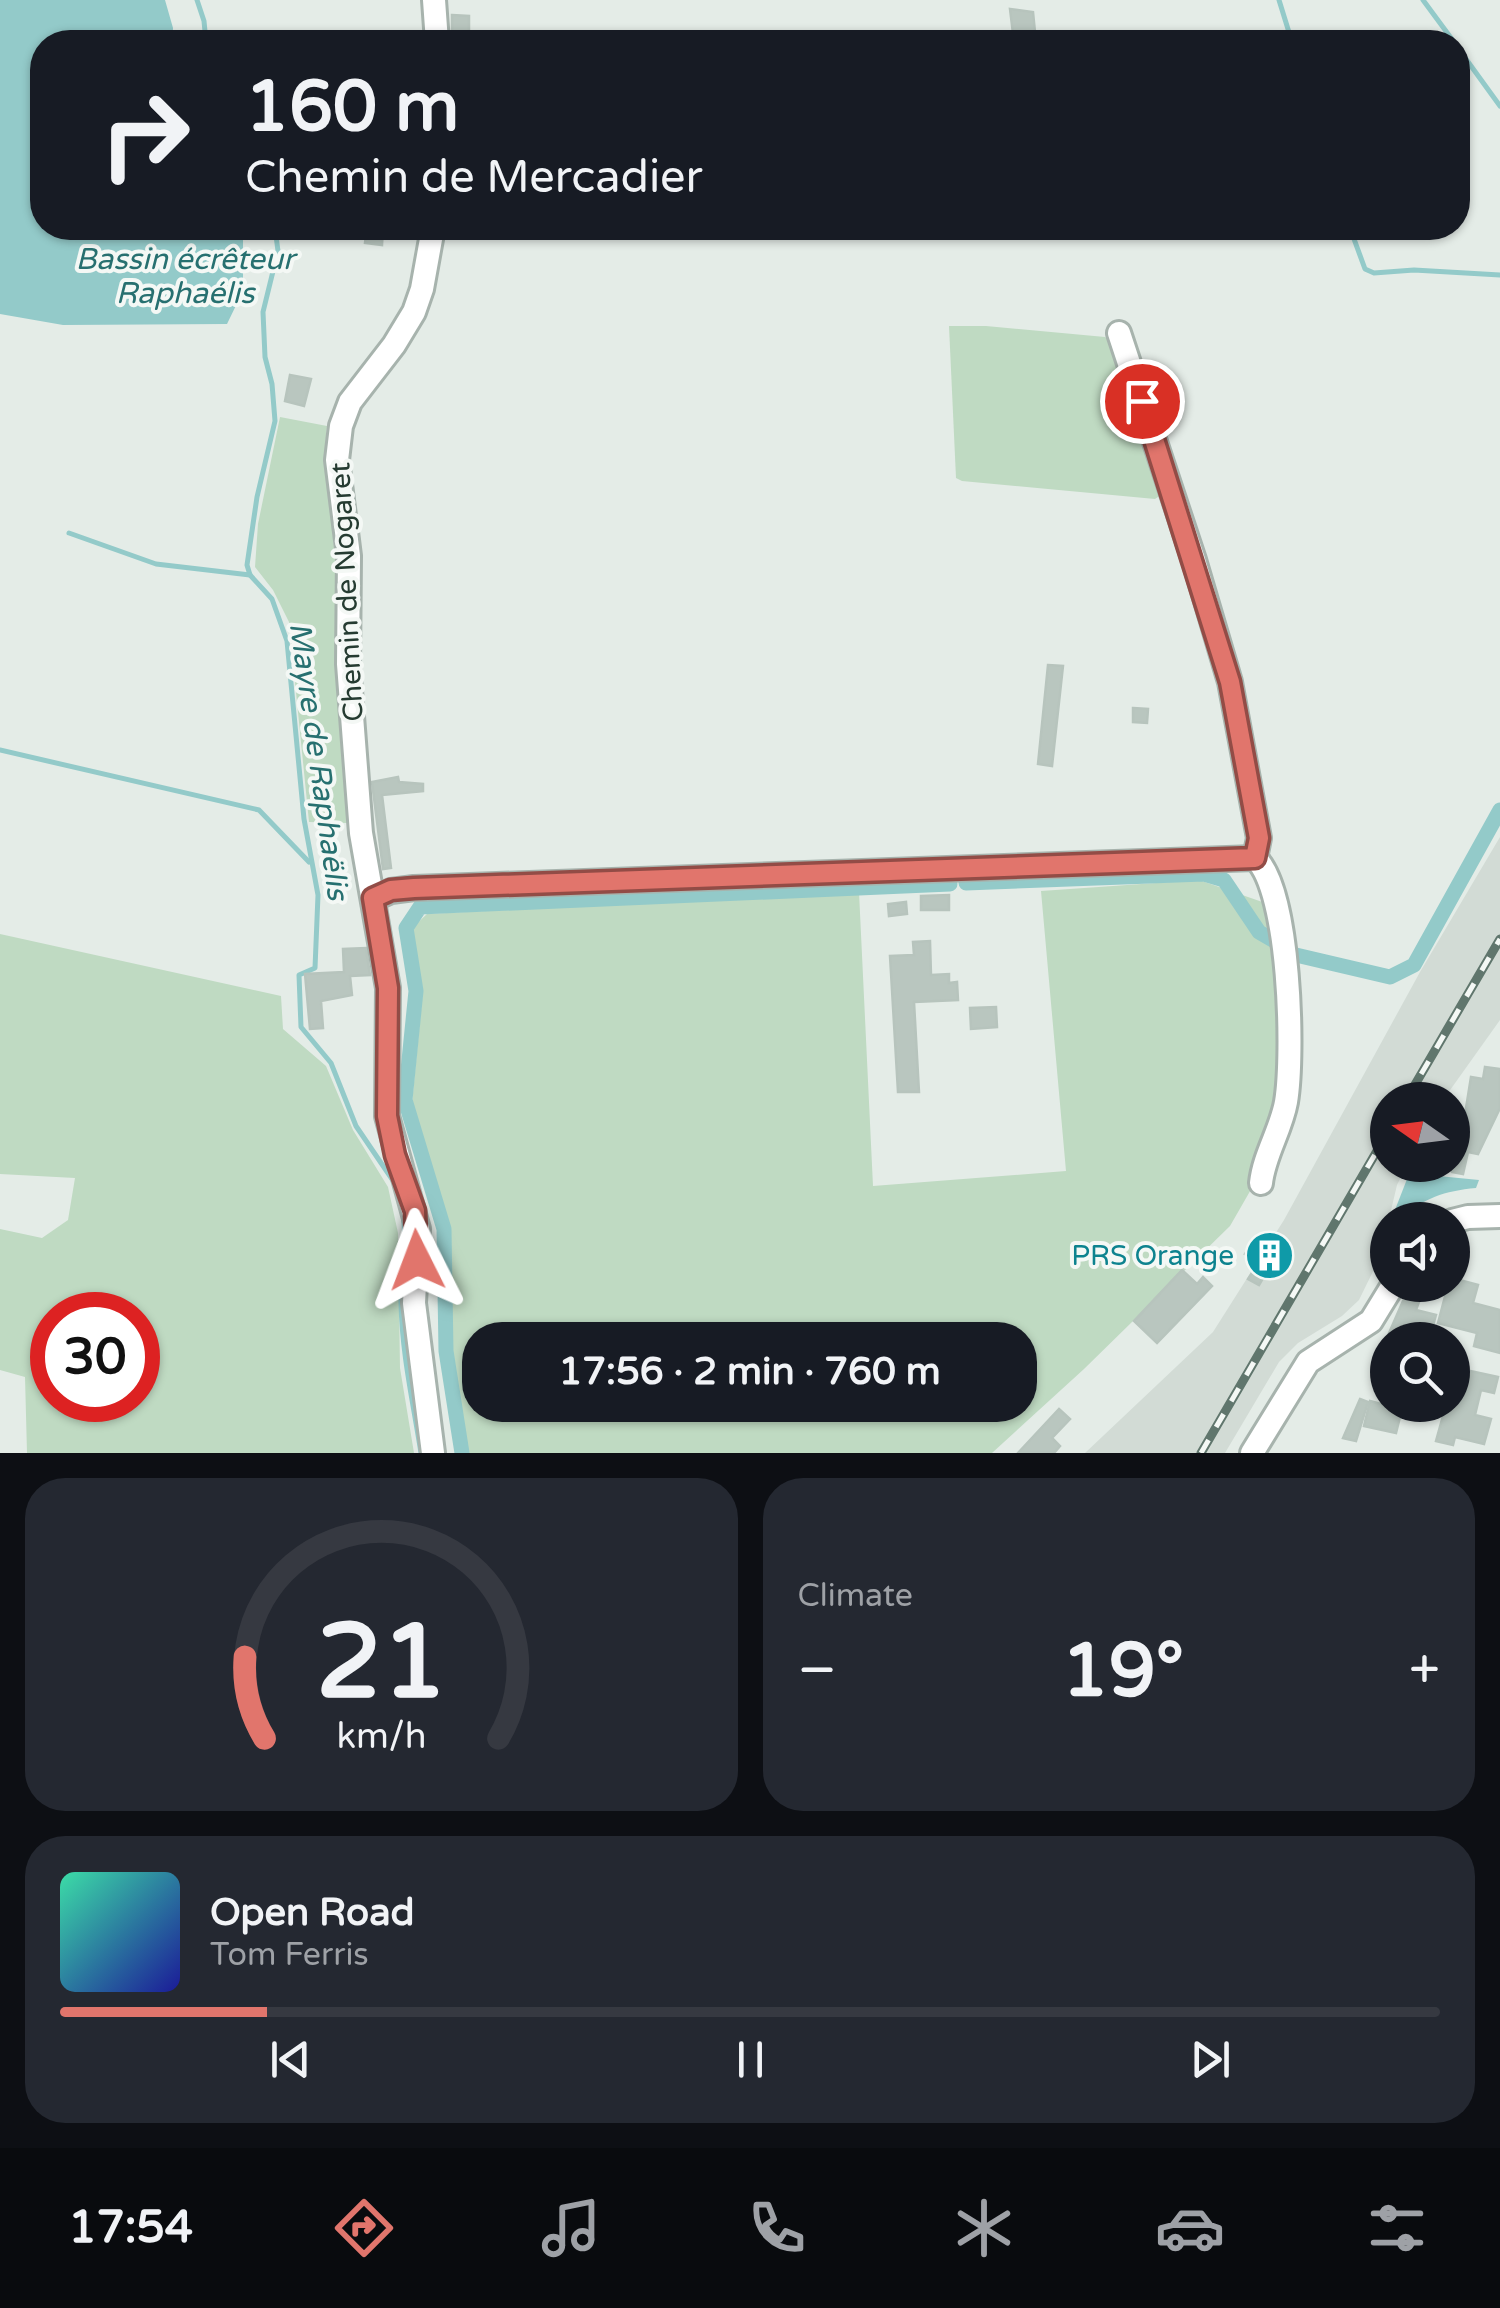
<!DOCTYPE html>
<meta charset="utf-8">
<style>
:root{--surface:#171b24;--page:#242831;--text:#f1f3f6;--muted:#9ea1a6;--line:#363941;--accent:#e1756c}
body{margin:0;font-family:"Varela Round",sans-serif;background:var(--page);color:var(--text);height:100vh;display:flex;flex-direction:column;font-size:38px;white-space:nowrap}
*{box-sizing:border-box;margin:0}
p{font-size:32px;color:var(--muted)}
.icon{flex:none;width:55px;height:55px;fill:none;stroke:currentColor;stroke-width:2;stroke-linecap:round;stroke-linejoin:round}
.map{position:relative;height:1453px;overflow:hidden}
.panel{display:flex;flex-direction:column;gap:25px;padding:25px;background:#0d0f14;flex:1}
.panel>*{flex:none}
.hud{position:absolute;left:30px;top:30px;width:1440px;height:210px;border-radius:40px;box-shadow:0 2px 8px #0004;background:#171b24;color:var(--text);overflow:hidden}
.needle{width:65px;rotate:284deg}
.controls{position:absolute;left:1370px;top:1082px;display:grid;gap:20px}
.controls a{display:grid;place-items:center;width:100px;height:100px;border-radius:50%;background:var(--surface);box-shadow:0 2px 8px #0004;font-size:50px}
.speed{position:absolute;left:30px;top:1292px;display:flex;gap:20px;font-size:50px;font-weight:700;text-align:center}
.speed>*{display:grid;place-content:center;width:130px;height:130px;border-radius:50%;background:var(--surface);box-shadow:0 2px 8px #0004;line-height:1}
.speed .limit{border:15px solid #d22;background:#fff;color:#111}
.pin{position:absolute;display:grid;place-items:center;width:85px;height:85px;color:#fff;margin:-42px;border:5px solid #fff;border-radius:50%;box-shadow:0 2px 10px #0007}
.me{position:absolute;width:110px;margin:-55px;rotate:357deg;stroke-linejoin:round;filter:drop-shadow(0 0 8px #0008)}
.turn{display:flex;align-items:center;gap:35px;height:210px;padding:0 50px;font-size:45px}
.turn .icon{width:130px;height:130px;stroke-width:2.5}
.turn b{display:block;font-size:70px;line-height:85px}
.big{font-size:75px;font-weight:700;line-height:1.1}
.panel .card{flex:1;display:flex;flex-direction:column;justify-content:center;gap:15px;min-width:0;padding:0 35px;border-radius:40px;background:var(--page)}
.panel .dial{align-items:center;gap:0}
.dial svg{height:260px;overflow:visible;fill:none;stroke:var(--line);stroke-width:7;stroke-linecap:round;text-anchor:middle}
.dial text{fill:var(--text);stroke:none}
.song{display:flex;align-items:center;gap:30px}
.cover{width:120px;height:120px;border-radius:15px;background:linear-gradient(135deg,hsl(160 70% 55%),hsl(240 70% 35%))}
.played{height:10px;border-radius:5px;background:linear-gradient(90deg,var(--accent) 15%,var(--line) 15%)}
.keys{display:flex;justify-content:space-around;direction:ltr}
.heat{display:flex;justify-content:space-between;align-items:center;font-size:55px;direction:ltr}
.panel .tiles{flex:1;display:grid;gap:25px;grid-template-columns:1fr 1fr}
.card:last-child{grid-column:span 2}
.trip{position:absolute;left:462px;top:1322px;width:575px;height:100px;border-radius:40px;background:var(--surface);box-shadow:0 2px 8px #0004;font-weight:700;line-height:100px;text-align:center}
.menu{display:flex;height:160px;justify-content:space-around;align-items:center;background:#090b0e;color:var(--muted)}
.menu .icon{width:70px;height:70px}
.menu .current{color:var(--accent)}
.menu b{font-size:45px;color:var(--text)}
.map>svg:first-child{display:block}
.built{fill:#d2dbd5}
.green{fill:#bfdac2;fill-rule:evenodd}
.water{fill:#93cac9}
.lines{fill:none;stroke-linecap:round;stroke-linejoin:round}
.stream{stroke:#93cac9;stroke-width:5}
.canal{stroke:#93cac9;stroke-width:15}
.building{fill:#b9c6bf;stroke:#b7c4bd;stroke-width:2.5}
.minor-casing{stroke:#a7b3ad;stroke-width:28}
.minor{stroke:#fff;stroke-width:22}
.rail-casing{stroke:#60766d;stroke-width:9}
.rail{stroke:#f4f8f5;stroke-width:5;stroke-dasharray:15;stroke-linecap:butt}
.route-casing{stroke:#924c46;stroke-width:25}
.route{stroke:#e1756c;stroke-width:18}
.labels{text-anchor:middle;stroke-width:8;stroke-linejoin:round;paint-order:stroke}
.street-label{font-size:28px;fill:#253b31;stroke:#f4f8f5}
.culture-label{font-size:28px;fill:#0d838f;stroke:#f4f8f5;text-anchor:end}
.water-label{font-size:30px;font-style:italic;fill:#277070;stroke:#f4f8f5}
</style>
<div class="map">
<svg width="1500" height="1453" viewBox="0 0 1500 1453">
<rect width="100%" height="100%" fill="#e4ece7"/>
<path class="built" d="M1500,837V1020L1443,1100H1388V1165H1407L1397,1185L1380,1257L1359,1300L1342,1316L1298,1343L1279,1362L1225,1453H1085L1213,1332L1284,1220L1420,972Z"/>
<g class="green">
<path d="M949,326H986L1105,337L1116,347L1164,493L1155,499L962,481L956,478Z"/>
<path d="M280,417L327,426L325,449L339,602V682L347,823L309,822L289,622L273,590L255,567L258,524Z"/>
<path d="M1199,880L1271,905L1280,995L1278,1109L1253,1186L1230,1226L1084,1369L992,1453H467L450,1348L449,1226L412,1103L423,990L411,929L427,914L859,892L873,1186L1066,1171L1041,891ZM480,1340H1020V1405H480Z"/>
<path d="M0,934L281,996L283,1029L326,1066L353,1130L388,1187L398,1233L400,1368L414,1453H27L25,1377L0,1370V1229L42,1238L68,1220L75,1178L0,1174ZM138,1315V1400H52V1315Z"/>
</g>
<g class="water">
<path d="M0,0H165L173,28L172,42H42V228H243V291L227,324L63,325L0,314Z"/>
<path d="M1409,1174H1418L1479,1180L1476,1188C1444,1191 1424,1198 1400,1219L1393,1215Z"/>
</g>
<g class="lines">
<g class="stream">
<path d="M197,0L204,21L206,42"/>
<path d="M1279,0L1292,42"/>
<path d="M1423,0L1454,42"/>
<path d="M1458,48L1500,106"/>
<path d="M275,228L278,251L263,312L265,357L272,384L275,421L257,497L247,565L250,575L272,599L287,641L304,819L318,895L315,968L299,975L301,1027L331,1063L356,1126L396,1185"/>
<path d="M1350,228L1365,269L1374,273L1414,270L1500,275"/>
<path d="M69,533L156,564L250,575"/>
<path d="M0,750L259,810L309,862"/>
<path d="M403,1215C408,1245 400,1273 401,1303C402,1354 413,1402 421,1453"/>
</g>
<g class="canal">
<path d="M966,883L1204,874L1224,880L1259,932L1276,942"/>
<path d="M1296,955L1390,977L1414,965L1500,810"/>
<path d="M462,1453L446,1351L444,1229L405,1100L416,991L406,928L420,907L950,884"/>
</g>
</g>
<g class="building">
<path d="M1010,9L1033,12L1036,42H1014Z"/>
<path d="M452,15L469,16V42H452Z"/>
<path d="M367,228H383L382,245L365,243Z"/>
<path d="M290,375L311,379L304,406L285,401Z"/>
<path d="M1048,665L1063,666L1052,766L1038,764Z"/>
<path d="M1133,708L1148,709L1147,723L1133,722Z"/>
<path d="M398,777L399,782L423,784V791L382,795L391,868L383,869L372,782Z"/>
<path d="M949,895V910H921V896Z"/>
<path d="M906,902L907,914L889,916L888,904Z"/>
<path d="M930,941L931,975L949,974V983L957,982L958,1000L914,1002L919,1092H898L890,956L914,955L913,942Z"/>
<path d="M366,948L370,975L350,976L352,995L321,1001L323,1028L310,1029L305,974L344,972L343,949Z"/>
<path d="M996,1007L997,1027L971,1029L970,1008Z"/>
<path d="M1485,1067L1500,1069V1108L1478,1154L1468,1152L1463,1174L1452,1172L1456,1125L1463,1127L1471,1077L1483,1079Z"/>
<path d="M1276,1233L1286,1239L1259,1285L1248,1279L1259,1262L1245,1254L1253,1241L1266,1249Z"/>
<path d="M1182,1270L1197,1284L1203,1277L1212,1286L1157,1343L1134,1321Z"/>
<path d="M1452,1278L1478,1285L1473,1303L1500,1310V1353L1474,1346L1477,1333L1438,1323L1448,1285H1452Z"/>
<path d="M1410,1285H1425L1416,1310L1436,1315L1429,1340H1386Z"/>
<path d="M1461,1369L1498,1377L1494,1393L1481,1390L1475,1415L1491,1419L1484,1444L1455,1437L1453,1445L1436,1441L1446,1405H1452Z"/>
<path d="M1360,1399L1368,1402L1356,1441L1343,1438Z"/>
<path d="M1370,1401L1393,1407L1391,1411L1401,1413L1396,1433L1364,1426Z"/>
<path d="M1059,1409L1070,1419L1052,1438L1060,1446L1054,1453H1018Z"/>
</g>
<g class="lines">
<defs>
<g id="minor">
<path d="M434,0L437,42"/>
<path d="M433,228L422,289L414,312L394,345L350,402L341,426L337,460L349,556L348,664L361,833L388,988L387,1116L418,1229L414,1303L433,1453"/>
<path d="M1119,333L1194,560L1230,682L1259,838L1255,858"/>
<path d="M1255,858C1290,889 1294,1054 1286,1102C1281,1130 1264,1155 1261,1183"/>
<path d="M373,899L391,891L414,888L1255,858"/>
<path d="M1452,1221L1468,1217L1500,1216"/>
<path d="M1252,1453L1308,1362L1371,1321L1393,1285"/>
</g>
</defs>
<use href="#minor" class="minor-casing"/>
<use href="#minor" class="minor"/>
<defs>
<g id="rail">
<path d="M1406,1100L1500,939"/>
<path d="M1201,1453L1388,1132"/>
</g>
</defs>
<use href="#rail" class="rail-casing"/>
<use href="#rail" class="rail"/>
</g>
<g class="lines">
<defs>
<path id="route" d="M417,1260L415,1211L395,1155L387,1116L388,988L373,898L391,890L414,888L1255,858L1259,838L1230,682L1142,401"/>
</defs>
<use href="#route" class="route-casing"/>
<use href="#route" class="route"/>
</g>
<defs>
<symbol id="building-disc" viewBox="-11 -11 22 22"><circle r="9.5" fill="#0f9aa8" stroke="#f4f8f5"/><path d="M-4-6H4V6H1V3H-1V6H-4ZM-2.5-4.3h1.7v1.8h-1.7ZM.8-4.3h1.7v1.8H.8ZM-2.5-1h1.7V.8h-1.7ZM.8-1h1.7V.8H.8Z" fill="#fff"/></symbol>
</defs>
<g fill-rule="evenodd">
<use href="#building-disc" x="1242" y="1228" width="55" height="55"/>
</g>
<g class="labels">
<g class="street-label">
<text transform="translate(346 592) rotate(-93)" y="10">Chemin de Nogaret</text>
</g>
<g class="culture-label">
<text x="1234" y="1265">PRS Orange</text>
</g>
<g class="water-label">
<text x="185" y="269">Bassin écrêteur<tspan x="185" dy="34">Raphaélis</tspan></text>
<text transform="translate(319 761) rotate(82)" y="10">Mayre de Raphaëlis</text>
</g>
</g>
</svg>
<div class="controls">
<a><svg class="needle" viewBox="-14 -14 28 28"><path d="M0-13l5 13h-10z" fill="#e53935"/><path d="M0 13l5-13h-10z" fill="#9ea1a6"/></svg></a>
<a><svg class="icon" aria-label="sound" viewBox="0 0 24 24"><path d="M4 9h4l5-4v14l-5-4H4zM17 9q2 3 0 6"/></svg></a>
<a><svg class="icon" aria-label="search" viewBox="0 0 24 24"><circle cx="10" cy="10" r="6"/><path d="M15 15l6 6"/></svg></a>
</div>
<div class="speed"><div class="limit">30</div></div>
<div class="pin" style="left:1142px;top:401px;background:#d93025"><svg class="icon" aria-label="arrive" viewBox="0 0 24 24"><path d="M6 21V4h12l-3 4 3 4H6"/></svg></div>
<svg class="me" style="left:417px;top:1260px" viewBox="-20 -20 40 40"><path d="M0-17L14 15 0 8-14 15z" fill="#e1756c" stroke="#fff" stroke-width="4"/></svg>
<div class="trip">17:56 · 2 min · 760 m</div>
<div class="hud">
<div class="turn"><svg class="icon" aria-label="right" viewBox="0 0 24 24"><path d="M7 20v-9h11M14 6l5 5-5 5"/></svg><div><b>160 m</b>Chemin de Mercadier</div></div>
</div>
</div>
<section class="panel">
<div class="tiles">
<div class="card dial"><svg viewBox="0 0 100 80">
<path d="M14 69A42 42 0 1 1 86 69"/>
<path d="M14 69A42 42 0 0 1 8 44" stroke="#e1756c"/>
<text x="50" y="56" font-size="32" font-weight="700">21</text>
<text x="50" y="72" font-size="11">km/h</text>
</svg></div>
<div class="card"><p>Climate</p>
<div class="heat"><a>−</a><b class="big">19°</b><a>+</a></div>
</div>
<div class="card">
<div class="song"><i class="cover"></i><div><b>Open Road</b><p>Tom Ferris</p></div></div>
<div class="played"></div>
<div class="keys"><svg class="icon" aria-label="previous" viewBox="0 0 24 24"><path d="M18 5L8 12l10 7zM5 5v14"/></svg><svg class="icon" aria-label="pause" viewBox="0 0 24 24"><path d="M8 5v14M16 5v14"/></svg><svg class="icon" aria-label="next" viewBox="0 0 24 24"><path d="M6 5l10 7-10 7zM19 5v14"/></svg></div>
</div>
</div>
</section>
<nav class="menu">
<b>17:54</b>
<svg class="icon current" aria-label="directions" viewBox="0 0 24 24"><path d="M12 3l9 9-9 9-9-9zM9 14v-3h6M13 9l2 2-2 2"/></svg>
<svg class="icon" aria-label="music" viewBox="0 0 24 24"><path d="M9 18V5l10-2v13"/><circle cx="6" cy="18" r="3"/><circle cx="16" cy="16" r="3"/></svg>
<svg class="icon" aria-label="phone" viewBox="0 0 24 24"><path d="M5 4h4l2 5-3 2q2 4 5 5l2-3 5 2v4C11 20 4 13 5 4z"/></svg>
<svg class="icon" aria-label="climate" viewBox="0 0 24 24"><path d="M12 3v18M4 7l16 10M4 17L20 7"/></svg>
<svg class="icon" aria-label="car" viewBox="0 0 24 24"><path d="M5 17H2v-5l4-1 3-4h7l3 4 3 1v5h-3M9 17h6M6 11h13"/><circle cx="7" cy="17" r="2"/><circle cx="17" cy="17" r="2"/></svg>
<svg class="icon" aria-label="filters" viewBox="0 0 24 24"><path d="M4 7h16M4 17h16"/><circle cx="9" cy="7" r="2"/><circle cx="15" cy="17" r="2"/></svg>
</nav>
